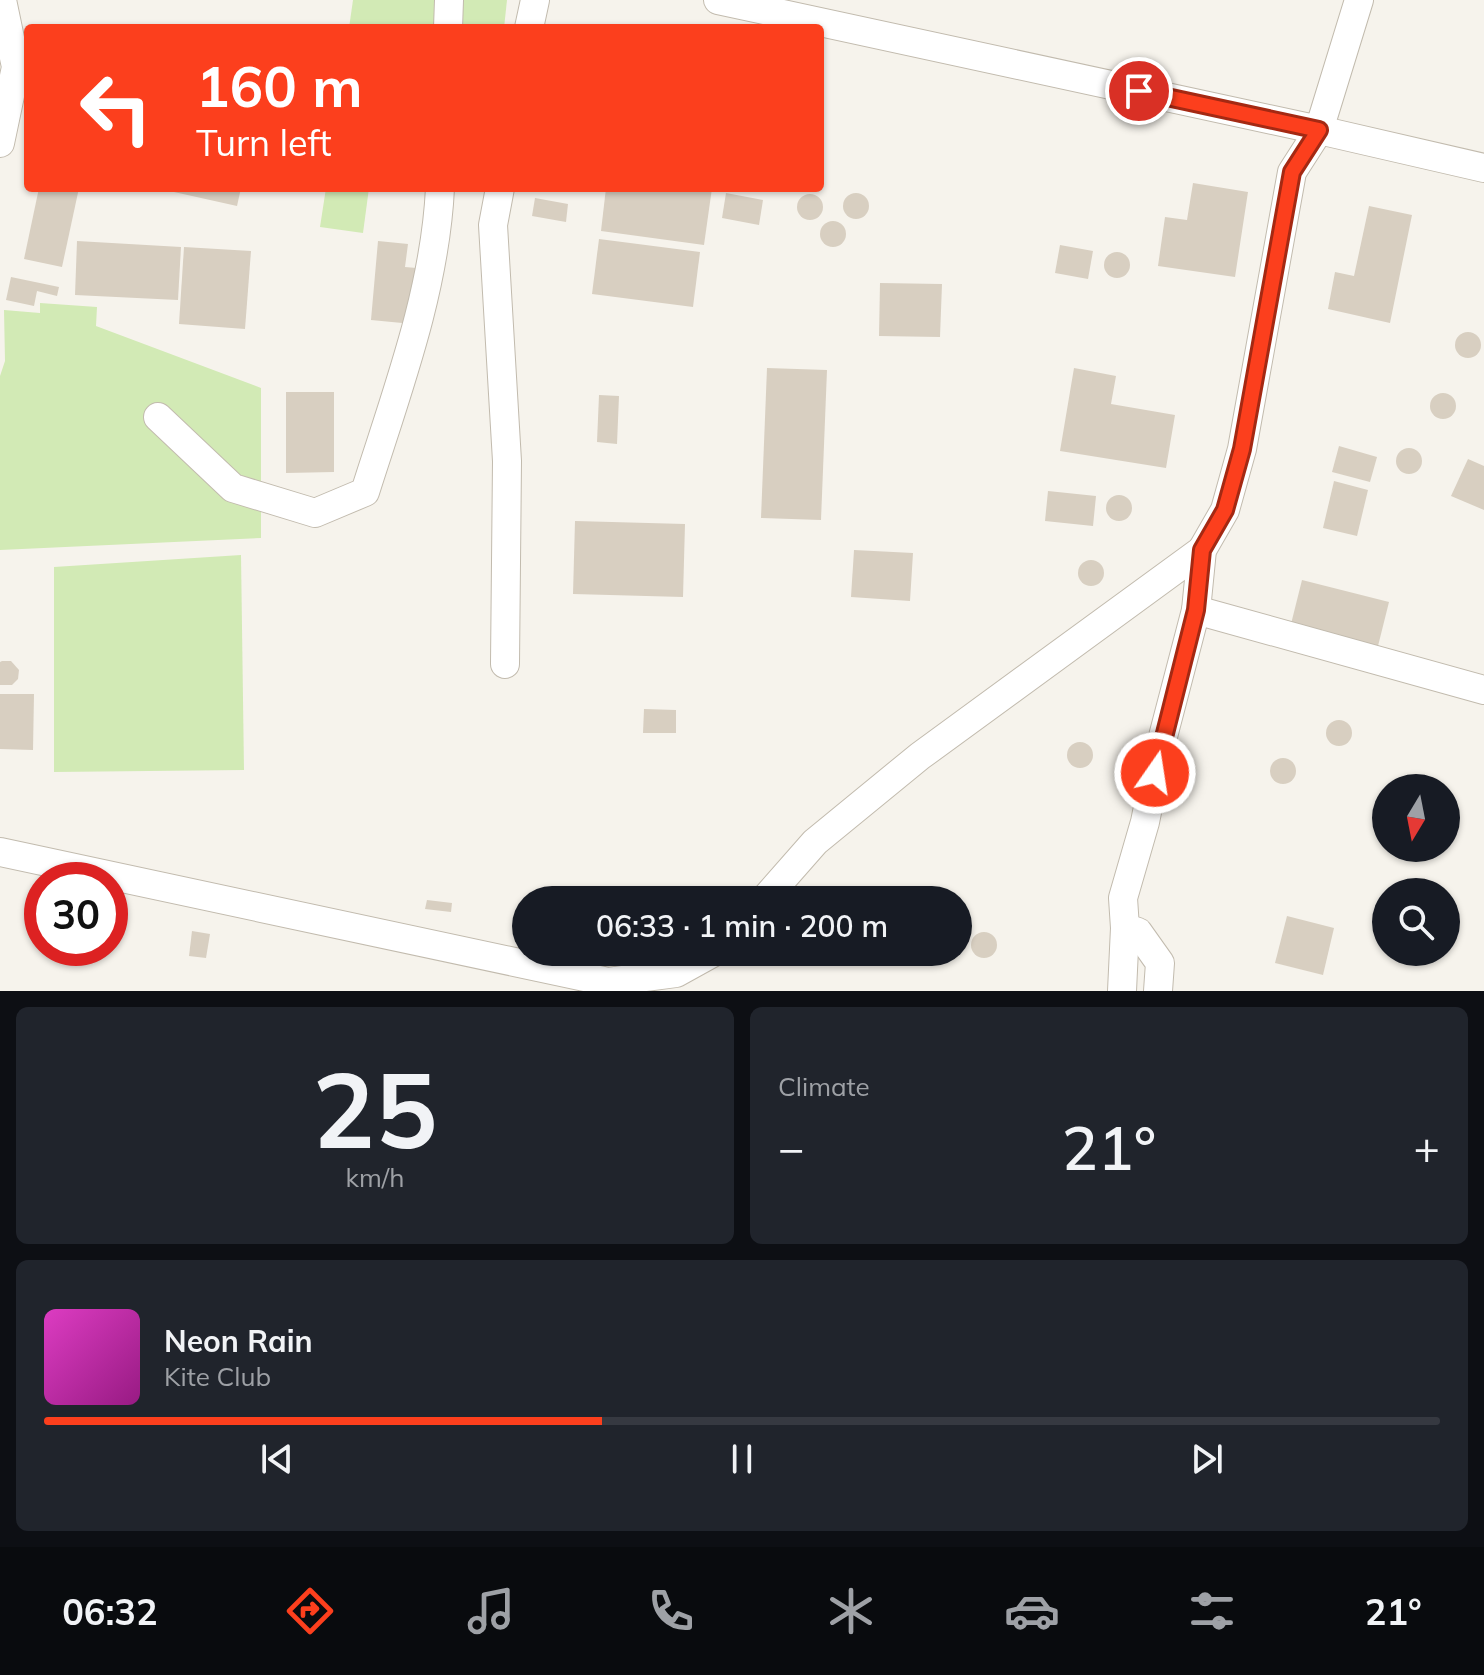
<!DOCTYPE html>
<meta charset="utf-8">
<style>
:root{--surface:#171b24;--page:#20242c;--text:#f1f3f6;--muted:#9ea1a6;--line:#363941;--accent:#fc3f1d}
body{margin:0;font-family:Mulish,sans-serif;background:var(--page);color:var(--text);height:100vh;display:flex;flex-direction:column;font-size:30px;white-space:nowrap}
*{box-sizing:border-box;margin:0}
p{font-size:26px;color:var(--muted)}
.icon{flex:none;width:44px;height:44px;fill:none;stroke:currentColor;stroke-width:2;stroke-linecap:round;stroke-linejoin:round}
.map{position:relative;height:991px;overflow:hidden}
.side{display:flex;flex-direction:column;gap:16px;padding:16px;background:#0d0f14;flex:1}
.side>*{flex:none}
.guide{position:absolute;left:24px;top:24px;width:800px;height:168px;border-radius:8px;box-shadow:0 2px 6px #0004;background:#fc3f1d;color:#fff;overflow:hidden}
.needle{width:52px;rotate:190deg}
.fabs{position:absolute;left:1372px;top:774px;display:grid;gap:16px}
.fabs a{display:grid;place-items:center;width:88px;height:88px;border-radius:50%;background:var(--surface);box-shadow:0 2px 6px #0004;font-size:40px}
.speed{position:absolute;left:24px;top:862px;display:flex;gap:16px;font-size:40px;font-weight:700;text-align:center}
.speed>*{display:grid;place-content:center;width:104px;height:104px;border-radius:50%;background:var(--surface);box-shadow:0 2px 6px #0004;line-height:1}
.speed .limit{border:12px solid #d22;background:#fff;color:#111}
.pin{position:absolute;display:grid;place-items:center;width:68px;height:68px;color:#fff;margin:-34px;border:4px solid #fff;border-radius:50%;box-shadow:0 2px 8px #0007}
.me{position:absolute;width:88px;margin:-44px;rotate:13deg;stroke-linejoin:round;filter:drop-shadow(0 0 6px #0008)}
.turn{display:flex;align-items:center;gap:28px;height:168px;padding:0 40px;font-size:36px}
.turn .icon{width:104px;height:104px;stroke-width:2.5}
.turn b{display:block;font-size:56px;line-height:68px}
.big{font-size:60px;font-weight:600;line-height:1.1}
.side .tile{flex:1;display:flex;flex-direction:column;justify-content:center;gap:12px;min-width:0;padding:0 28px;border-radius:12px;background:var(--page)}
.side .dial{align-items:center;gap:0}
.dial b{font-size:104px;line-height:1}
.song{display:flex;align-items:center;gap:24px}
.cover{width:96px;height:96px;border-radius:12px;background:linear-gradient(135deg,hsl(310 70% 55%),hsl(310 70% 35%))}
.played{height:8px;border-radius:4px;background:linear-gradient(90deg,var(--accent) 40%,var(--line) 40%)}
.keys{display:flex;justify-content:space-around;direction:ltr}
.heat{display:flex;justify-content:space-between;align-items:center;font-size:44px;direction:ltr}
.side .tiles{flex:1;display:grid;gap:16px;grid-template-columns:1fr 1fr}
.tile:last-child{grid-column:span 2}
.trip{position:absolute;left:512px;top:886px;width:460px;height:80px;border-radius:40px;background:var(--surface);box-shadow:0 2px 6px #0004;font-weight:600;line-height:80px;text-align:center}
.dock{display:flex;height:128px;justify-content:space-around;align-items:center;background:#090b0e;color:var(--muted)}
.dock .icon{width:56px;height:56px}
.dock .selected{color:var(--accent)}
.dock b{font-size:36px;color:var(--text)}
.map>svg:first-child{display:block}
.green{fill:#d2eab5}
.building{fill:#d8cfc1}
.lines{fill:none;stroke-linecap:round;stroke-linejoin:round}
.minor-casing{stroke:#c2bbae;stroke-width:30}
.minor{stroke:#fff;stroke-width:28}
.route-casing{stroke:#a42913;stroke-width:20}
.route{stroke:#fc3f1d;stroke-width:14}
</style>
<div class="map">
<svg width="1484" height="991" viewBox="0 0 1484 991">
<rect width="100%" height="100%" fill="#f6f3ec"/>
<g class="green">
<path d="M353,0H507L504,28H349Z"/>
<path d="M326,188H369L363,233L320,227Z"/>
<path d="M40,303L97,307L96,326L261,388V538L0,550V376L5,361L4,310L40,313Z"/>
<path d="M241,555L244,770L54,772V567Z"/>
</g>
<g class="building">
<path d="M1193,183L1248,192L1235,277L1158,266L1165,217L1187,220Z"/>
<path d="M39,188H79L62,267L24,259Z"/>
<path d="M156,188H241L237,206Z"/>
<path d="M606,188H712L704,245L601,231Z"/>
<circle cx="856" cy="206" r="13"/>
<path d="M726,193L763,200L759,225L722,218Z"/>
<circle cx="810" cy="207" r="13"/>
<path d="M535,198L568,204L566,222L532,216Z"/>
<path d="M1369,206L1412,215L1390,323L1328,309L1335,272L1354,276Z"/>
<circle cx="833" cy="234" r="13"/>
<path d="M599,239L700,252L693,307L592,294Z"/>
<path d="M77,241L181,247L178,300L75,295Z"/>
<path d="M378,241L408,244L405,267L428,269L423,325L371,320Z"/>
<path d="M1060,245L1093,251L1088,279L1055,273Z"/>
<path d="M184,247L251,251L245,329L179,324Z"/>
<circle cx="1117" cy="265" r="13"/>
<path d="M11,277L59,287L57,296L37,291L34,306L6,300Z"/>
<path d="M880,283L942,284L940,337L879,336Z"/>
<circle cx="1468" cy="345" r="13"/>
<path d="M767,368L827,370L821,520L761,518Z"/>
<path d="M1074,368L1116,376L1111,404L1175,415L1166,468L1060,451Z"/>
<path d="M286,392H334V472L286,473Z"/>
<circle cx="1443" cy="406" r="13"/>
<path d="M599,395L619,396L617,444L597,442Z"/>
<path d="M1339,446L1377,457L1370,482L1332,472Z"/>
<circle cx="1409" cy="461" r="13"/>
<path d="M1468,459L1484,466V510L1451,496Z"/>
<path d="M1334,481L1368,490L1357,536L1323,528Z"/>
<path d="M1048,491L1096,496L1093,526L1045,521Z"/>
<circle cx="1119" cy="508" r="13"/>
<path d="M575,521L685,524L683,597L573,594Z"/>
<path d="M854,550L913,553L910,601L851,597Z"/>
<circle cx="1091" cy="573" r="13"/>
<path d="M1302,580L1389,602L1378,646L1291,624Z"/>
<path d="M2,661H11L19,670L18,679L12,685H0V662Z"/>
<path d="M0,694H34L33,750L0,749Z"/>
<path d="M644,709L676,710V733H643Z"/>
<circle cx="1339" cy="733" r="13"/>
<circle cx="1080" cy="755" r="13"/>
<circle cx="1283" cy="771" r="13"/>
<path d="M693,889L705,892L709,900H683L685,894Z"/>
<path d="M427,900L452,903L451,912L425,909Z"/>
<path d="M1287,916L1334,928L1323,975L1275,963Z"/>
<path d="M192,931L210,934L206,958L189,956Z"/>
<circle cx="984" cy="945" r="13"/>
</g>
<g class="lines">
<defs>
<g id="minor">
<path d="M718,0L1319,130L1359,0"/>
<path d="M448,28L449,0"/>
<path d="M529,28L535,0"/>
<path d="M0,143L16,67L2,0"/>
<path d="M500,188L493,225L507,461L505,664"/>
<path d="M158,417L233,488L315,513L365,492C396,394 435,292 440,188"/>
<path d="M1196,610L1484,690"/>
<path d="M0,852L608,982L676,973L714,952"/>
<path d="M764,900L815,842L920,756L1202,550"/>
<path d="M1125,928L1138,932L1160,963L1158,991"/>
<path d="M1122,991L1125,928L1123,898L1145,822L1160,748L1196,610L1202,550L1225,510L1242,449L1292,172L1319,130L1484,168"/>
</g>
</defs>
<use href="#minor" class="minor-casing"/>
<use href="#minor" class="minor"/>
</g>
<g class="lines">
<defs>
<path id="route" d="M1139,91L1319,130L1292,172L1242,449L1225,510L1202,550L1196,610L1155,773"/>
</defs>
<use href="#route" class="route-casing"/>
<use href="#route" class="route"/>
</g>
</svg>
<div class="fabs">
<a><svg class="needle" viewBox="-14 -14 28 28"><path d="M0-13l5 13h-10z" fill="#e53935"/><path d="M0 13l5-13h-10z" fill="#9ea1a6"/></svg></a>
<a><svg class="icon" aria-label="search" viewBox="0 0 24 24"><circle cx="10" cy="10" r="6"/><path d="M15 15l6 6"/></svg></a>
</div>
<div class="speed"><div class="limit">30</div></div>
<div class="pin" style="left:1139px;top:91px;background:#d93025"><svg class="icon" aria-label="arrive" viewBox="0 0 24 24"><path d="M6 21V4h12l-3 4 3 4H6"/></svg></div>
<svg class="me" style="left:1155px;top:773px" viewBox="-20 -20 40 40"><circle r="17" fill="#fc3f1d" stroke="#fff" stroke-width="3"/><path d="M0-11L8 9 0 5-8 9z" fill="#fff"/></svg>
<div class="trip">06:33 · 1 min · 200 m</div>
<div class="guide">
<div class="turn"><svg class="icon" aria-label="left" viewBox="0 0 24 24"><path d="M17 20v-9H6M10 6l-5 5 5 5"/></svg><div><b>160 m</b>Turn left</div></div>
</div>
</div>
<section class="side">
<div class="tiles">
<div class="tile dial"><b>25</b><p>km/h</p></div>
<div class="tile"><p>Climate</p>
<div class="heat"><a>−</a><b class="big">21°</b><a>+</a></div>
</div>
<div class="tile">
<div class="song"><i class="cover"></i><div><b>Neon Rain</b><p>Kite Club</p></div></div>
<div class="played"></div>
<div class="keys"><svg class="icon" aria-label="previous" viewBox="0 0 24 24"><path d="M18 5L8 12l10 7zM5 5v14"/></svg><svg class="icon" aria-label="pause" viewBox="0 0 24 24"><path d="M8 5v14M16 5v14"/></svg><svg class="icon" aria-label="next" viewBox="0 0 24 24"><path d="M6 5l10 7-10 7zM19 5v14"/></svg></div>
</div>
</div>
</section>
<nav class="dock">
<b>06:32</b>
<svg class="icon selected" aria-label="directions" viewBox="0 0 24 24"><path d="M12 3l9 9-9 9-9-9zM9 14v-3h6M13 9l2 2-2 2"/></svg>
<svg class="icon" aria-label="music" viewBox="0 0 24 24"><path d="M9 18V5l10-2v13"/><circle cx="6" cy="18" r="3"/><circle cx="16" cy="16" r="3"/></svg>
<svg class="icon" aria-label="phone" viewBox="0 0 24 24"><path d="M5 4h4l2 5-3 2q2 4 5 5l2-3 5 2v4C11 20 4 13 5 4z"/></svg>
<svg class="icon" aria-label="climate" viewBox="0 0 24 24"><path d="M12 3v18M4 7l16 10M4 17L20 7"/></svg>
<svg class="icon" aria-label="car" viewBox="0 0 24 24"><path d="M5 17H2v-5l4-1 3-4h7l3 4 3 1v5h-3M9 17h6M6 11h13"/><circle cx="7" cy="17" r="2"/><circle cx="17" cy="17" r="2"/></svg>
<svg class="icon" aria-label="filters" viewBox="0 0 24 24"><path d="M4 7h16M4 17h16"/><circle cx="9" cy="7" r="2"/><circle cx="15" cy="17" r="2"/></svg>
<b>21°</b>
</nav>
